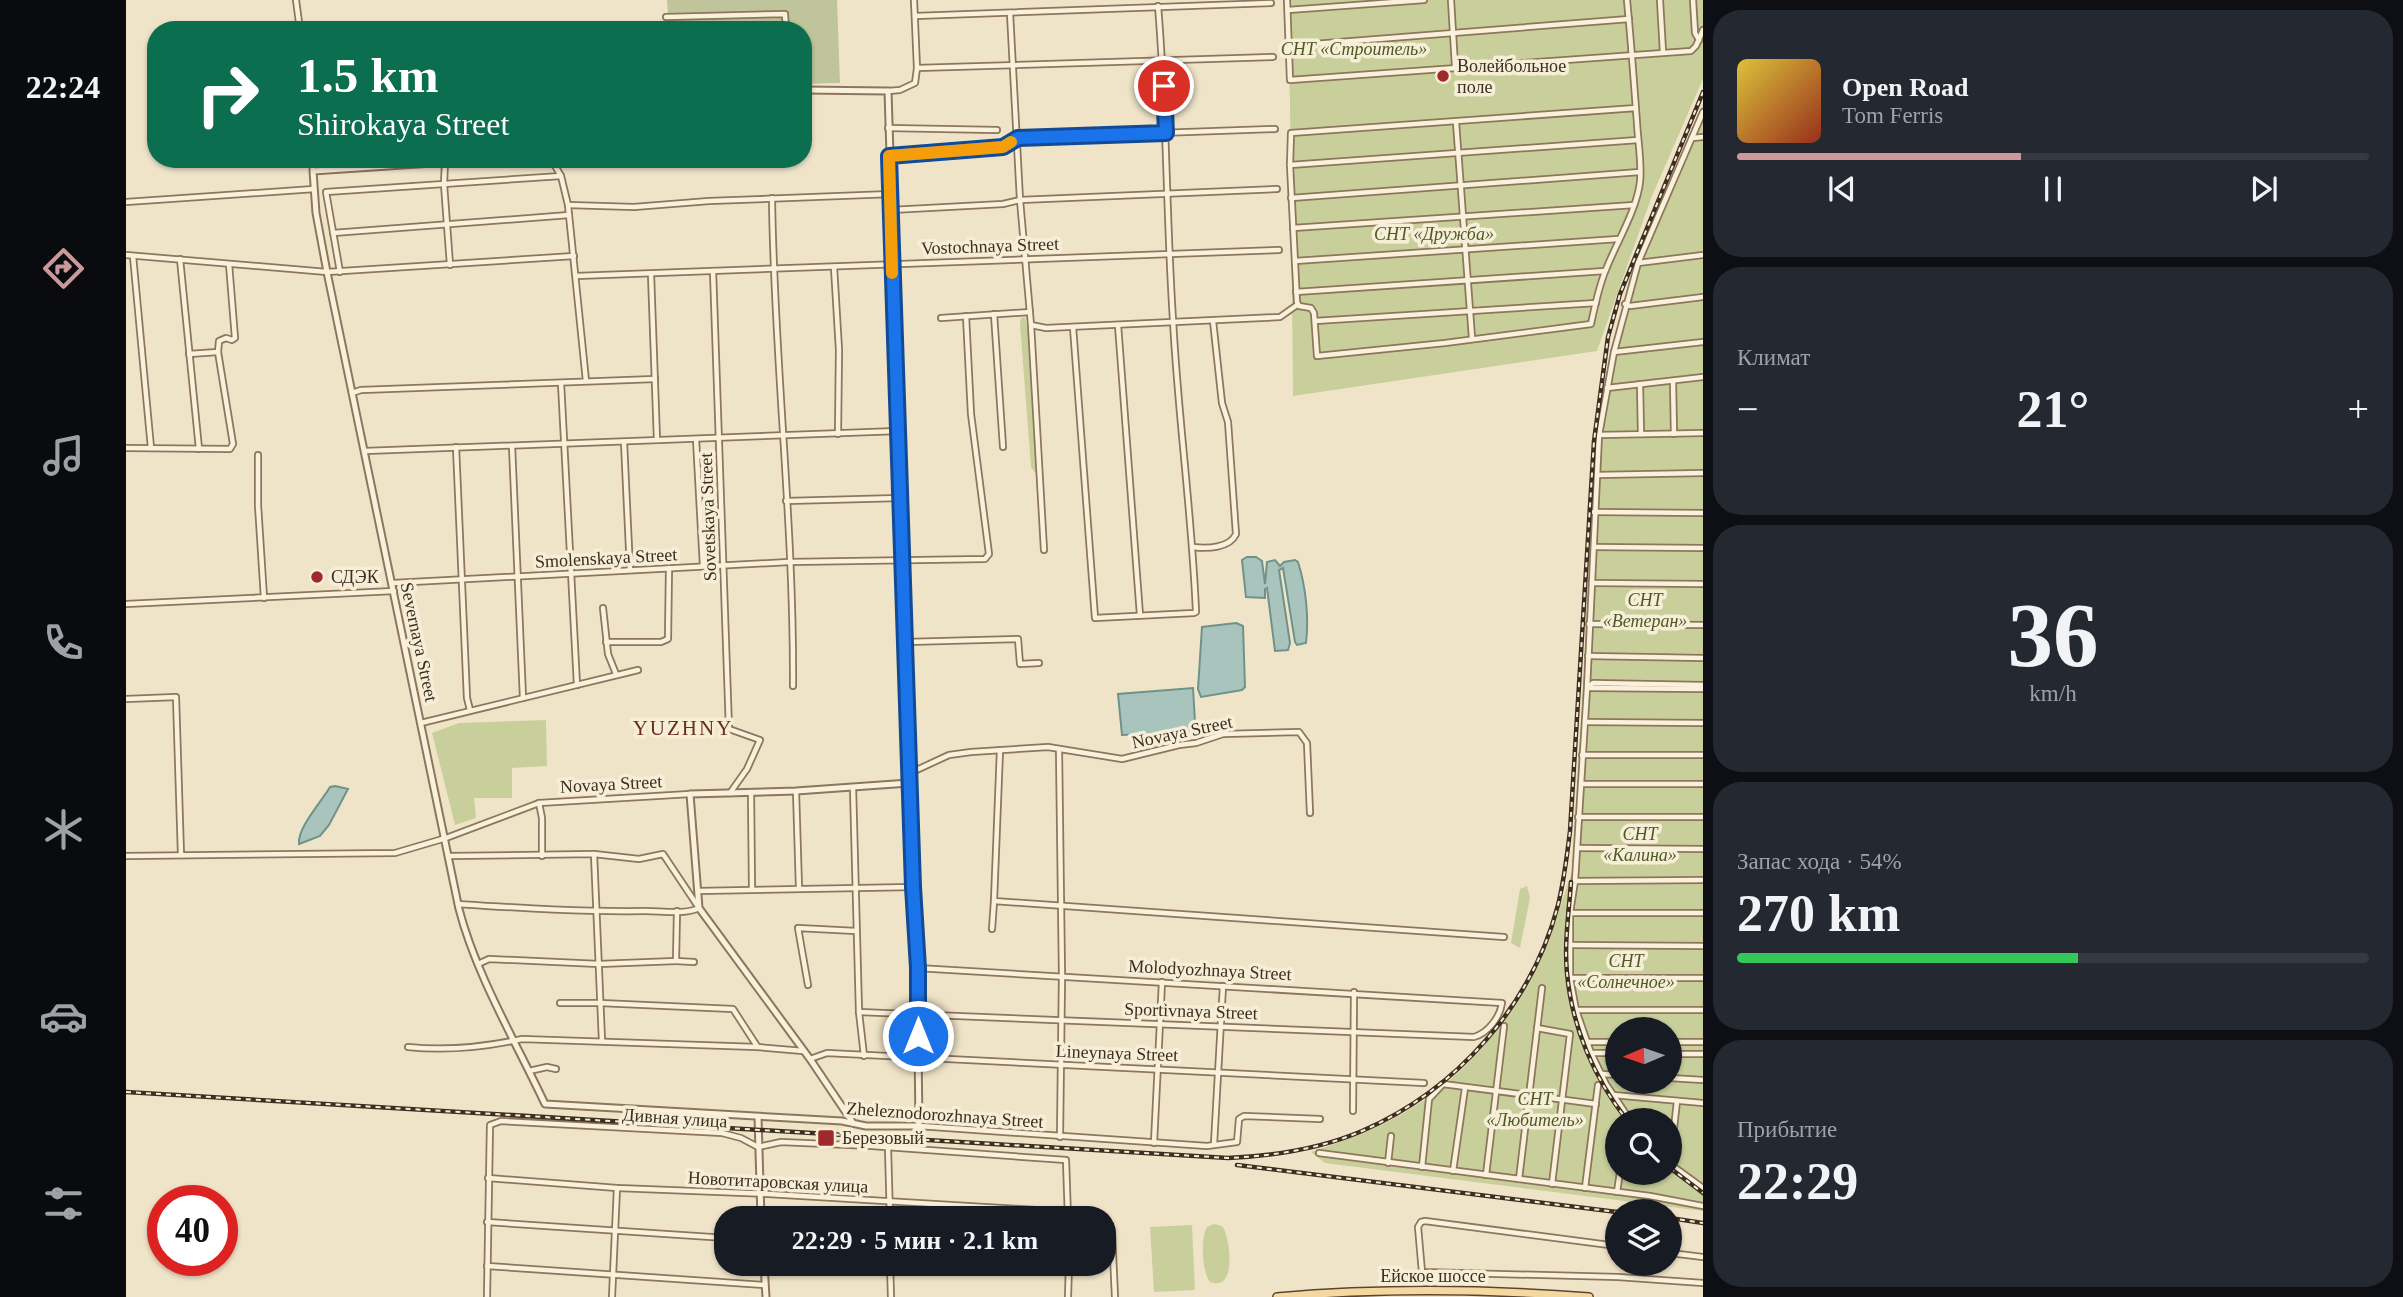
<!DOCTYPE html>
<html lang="ru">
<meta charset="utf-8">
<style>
:root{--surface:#171b24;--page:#242831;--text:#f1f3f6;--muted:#9ea1a6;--line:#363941;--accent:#cc999b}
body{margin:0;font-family:"Times New Roman",serif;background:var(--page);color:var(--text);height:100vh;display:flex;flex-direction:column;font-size:26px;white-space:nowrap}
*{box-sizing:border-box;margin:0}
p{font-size:23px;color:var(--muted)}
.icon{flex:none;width:38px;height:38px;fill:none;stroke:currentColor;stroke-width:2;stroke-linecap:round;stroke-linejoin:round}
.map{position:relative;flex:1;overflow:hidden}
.side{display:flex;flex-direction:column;gap:10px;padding:10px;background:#0d0f14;width:700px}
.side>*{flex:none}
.hud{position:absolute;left:21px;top:21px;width:665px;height:147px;border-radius:28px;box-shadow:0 2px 5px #0004;background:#0b6e4f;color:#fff;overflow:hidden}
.needle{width:46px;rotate:268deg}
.fabs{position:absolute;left:1479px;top:1017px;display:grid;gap:14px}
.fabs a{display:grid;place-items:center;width:77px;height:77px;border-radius:50%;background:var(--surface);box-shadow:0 2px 5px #0004;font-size:35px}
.speed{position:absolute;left:21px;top:1185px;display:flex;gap:14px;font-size:35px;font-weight:700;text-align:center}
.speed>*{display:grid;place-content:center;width:91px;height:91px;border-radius:50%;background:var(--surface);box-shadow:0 2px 5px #0004;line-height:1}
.speed .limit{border:10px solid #d22;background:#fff;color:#111}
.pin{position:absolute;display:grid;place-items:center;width:60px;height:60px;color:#fff;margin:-30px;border:4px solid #fff;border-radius:50%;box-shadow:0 2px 7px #0007}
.me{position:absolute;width:77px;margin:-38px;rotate:0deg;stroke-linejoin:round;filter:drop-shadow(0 0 5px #0008)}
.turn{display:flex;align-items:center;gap:24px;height:147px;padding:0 35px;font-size:32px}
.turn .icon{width:91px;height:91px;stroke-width:2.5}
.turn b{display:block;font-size:49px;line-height:60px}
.big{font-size:52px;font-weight:800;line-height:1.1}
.side .widget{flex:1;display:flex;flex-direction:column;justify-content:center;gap:10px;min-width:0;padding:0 24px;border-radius:28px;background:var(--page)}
.side .dial{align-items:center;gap:0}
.dial b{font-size:91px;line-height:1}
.song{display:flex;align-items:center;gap:21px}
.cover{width:84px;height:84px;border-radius:10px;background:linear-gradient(135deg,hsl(50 70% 55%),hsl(10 70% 35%))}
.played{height:7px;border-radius:4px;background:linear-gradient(90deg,var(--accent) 45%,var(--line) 45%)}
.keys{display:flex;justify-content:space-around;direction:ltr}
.heat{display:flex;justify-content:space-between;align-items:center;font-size:38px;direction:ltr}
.charge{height:10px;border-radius:5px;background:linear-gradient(90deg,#34c759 54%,var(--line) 0)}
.trip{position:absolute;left:588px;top:1206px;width:402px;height:70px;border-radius:28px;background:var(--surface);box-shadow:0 2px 5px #0004;font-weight:800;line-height:70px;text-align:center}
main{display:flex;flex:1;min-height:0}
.menu{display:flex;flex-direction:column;width:126px;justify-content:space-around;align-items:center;background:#090b0e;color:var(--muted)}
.menu .icon{width:49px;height:49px}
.menu .on{color:var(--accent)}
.menu b{font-size:32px;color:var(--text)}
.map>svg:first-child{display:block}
.green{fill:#c9cf9b;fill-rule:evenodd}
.cemetery{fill:#bfc49a}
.water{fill:#a9c4bc;stroke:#6f938a;stroke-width:2}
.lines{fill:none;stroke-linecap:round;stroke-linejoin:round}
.minor-casing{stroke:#8d765c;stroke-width:8}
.tertiary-casing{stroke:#8d765c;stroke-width:9}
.primary-casing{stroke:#5b4430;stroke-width:10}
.minor{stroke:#faf1dc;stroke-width:4.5}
.tertiary{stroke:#faf1dc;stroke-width:5}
.primary{stroke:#f3d9a0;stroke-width:7}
.rail-casing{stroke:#3d2e20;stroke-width:4.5}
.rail{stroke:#f7eed8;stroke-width:2;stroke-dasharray:5;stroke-linecap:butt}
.route-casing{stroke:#114b97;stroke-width:18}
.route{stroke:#1a73e8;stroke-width:12}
.slow{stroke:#f59e0b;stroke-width:12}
.poi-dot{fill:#9e2a2b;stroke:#f7eed8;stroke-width:2.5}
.labels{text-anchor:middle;stroke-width:7;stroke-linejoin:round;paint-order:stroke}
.park-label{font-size:18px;font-style:italic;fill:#4d5a26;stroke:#f7eed8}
.poi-label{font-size:18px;fill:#3d2e20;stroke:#f7eed8;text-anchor:start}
.street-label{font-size:18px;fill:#3d2e20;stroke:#f7eed8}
.quarter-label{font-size:21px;letter-spacing:2px;fill:#6b2e1e;stroke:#f7eed8}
</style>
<main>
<nav class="menu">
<b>22:24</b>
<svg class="icon on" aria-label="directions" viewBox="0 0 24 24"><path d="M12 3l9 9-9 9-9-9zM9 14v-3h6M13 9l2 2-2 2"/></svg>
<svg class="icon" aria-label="music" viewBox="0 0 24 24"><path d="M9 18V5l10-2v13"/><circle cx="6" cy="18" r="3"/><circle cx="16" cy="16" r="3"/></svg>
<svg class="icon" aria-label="phone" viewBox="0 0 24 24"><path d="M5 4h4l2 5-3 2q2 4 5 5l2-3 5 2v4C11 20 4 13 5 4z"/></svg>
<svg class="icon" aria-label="climate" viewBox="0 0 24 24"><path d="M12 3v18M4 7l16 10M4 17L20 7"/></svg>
<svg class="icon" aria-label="car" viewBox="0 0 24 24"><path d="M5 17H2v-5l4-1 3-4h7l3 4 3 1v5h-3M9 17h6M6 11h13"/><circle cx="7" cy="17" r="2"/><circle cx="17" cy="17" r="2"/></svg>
<svg class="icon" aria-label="filters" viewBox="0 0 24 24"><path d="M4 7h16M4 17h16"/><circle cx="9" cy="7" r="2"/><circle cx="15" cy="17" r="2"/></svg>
</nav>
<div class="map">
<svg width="1577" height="1297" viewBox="0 0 1577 1297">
<rect width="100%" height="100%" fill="#f0e4c8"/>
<g class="green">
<path d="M1161,0H1577V79L1526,196L1471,351L1167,396L1164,102Z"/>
<path d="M1577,104V1211L1199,1163L1185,1152C1216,1141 1247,1131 1274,1115C1375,1056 1414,972 1448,866L1466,503L1474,413L1503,280ZM1491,1029H1544V1082H1491ZM1491,1120H1544V1172H1491Z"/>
<path d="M899,317L904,343L910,474L905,467L894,324L895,318Z"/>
<path d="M420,720L421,766L386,768V798H348L350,818L329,825L306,733L333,723Z"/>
<path d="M1401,886L1404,898L1394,948L1385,943L1394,889Z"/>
<path d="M1088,1224L1096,1226C1104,1235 1112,1293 1084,1282C1076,1272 1074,1238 1081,1227Z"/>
<path d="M1066,1225L1069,1290L1028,1292L1024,1227Z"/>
</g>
<path class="cemetery" d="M541,0H711L714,83L677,84V30H543Z"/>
<g class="water">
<path d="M1121,557H1130L1136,561L1139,584L1141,562L1149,560L1154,566L1158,562L1169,560L1172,562C1180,587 1183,618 1180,643L1171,645L1169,642L1157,568L1153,570L1164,643L1162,650L1149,651L1141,588L1139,589V598L1120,597L1116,560Z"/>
<path d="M1110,623L1117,626L1119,687L1116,690L1075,697L1072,689L1076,627Z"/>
<path d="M1067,688L1069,722L1068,732L996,735L992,694Z"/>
<path d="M209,786L222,789L203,825L194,836L173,844C171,828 196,801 204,787Z"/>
</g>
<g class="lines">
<defs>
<g id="minor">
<path d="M170,0L174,30"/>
<path d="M1161,0L1164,80L1565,51L1570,46L1577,30"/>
<path d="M1325,0L1329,66"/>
<path d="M1501,0C1505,41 1508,82 1511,123C1512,142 1516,164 1514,182C1511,209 1491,242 1481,267C1473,285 1469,305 1465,324L1319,343L1191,356L1188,313L1185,308L1173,306L1171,302L1164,165L1165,133L1510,108"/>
<path d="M1534,0L1537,52"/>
<path d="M1567,0L1569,33L1573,40"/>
<path d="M1162,10L1298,0"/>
<path d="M884,13L894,200L905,325L920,328L1154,317L1171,305"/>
<path d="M789,16L1145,3"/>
<path d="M540,17L659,14L660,30"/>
<path d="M1163,46L1503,19"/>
<path d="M791,68L1147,57"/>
<path d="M762,91L774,90L789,83L791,68L788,0"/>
<path d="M1330,122L1346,338"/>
<path d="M762,128L871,130"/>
<path d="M1566,138L1577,137"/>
<path d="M763,156L877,147L892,138L1149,129"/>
<path d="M186,159L187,171"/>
<path d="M425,159L435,176L442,205L460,381"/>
<path d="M319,162L318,184L324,265"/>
<path d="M1164,165L1512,140"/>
<path d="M646,198C648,361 668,523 667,686"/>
<path d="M1165,198L1514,172"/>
<path d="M0,202L188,189"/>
<path d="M442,205L508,207L583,201L765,194"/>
<path d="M765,210L877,204L894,200L1151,189"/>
<path d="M1167,228L1508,205"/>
<path d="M207,233L443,215"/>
<path d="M0,255L201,272L448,256"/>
<path d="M7,256L25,448"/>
<path d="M54,259L73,449"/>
<path d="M1169,261L1492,239"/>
<path d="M1512,263L1577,255"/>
<path d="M708,267L713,350L712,434"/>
<path d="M587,271L603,729L634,740L621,769L604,793"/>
<path d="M214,272L200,192L435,176"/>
<path d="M525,274L531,440"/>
<path d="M450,276L1153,250"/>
<path d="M1170,292L1479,271"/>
<path d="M1499,304L1504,306L1577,297"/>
<path d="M868,314L877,447"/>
<path d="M815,318L904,312"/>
<path d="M1189,321L1470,303"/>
<path d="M905,325L918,550"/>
<path d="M992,325L1014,615"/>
<path d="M947,327L969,618L1068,613L1070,612C1066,514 1052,417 1047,320C1040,215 1041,111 1032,6"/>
<path d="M1488,352L1577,342"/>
<path d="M63,354L92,352L93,341L100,338L106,340L109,338L103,264"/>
<path d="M1547,381L1548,434"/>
<path d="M435,383L451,685"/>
<path d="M1514,384L1515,434"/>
<path d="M1481,388L1577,377"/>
<path d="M226,393L235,390L529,379"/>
<path d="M1473,435L1577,433"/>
<path d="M570,439L577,566"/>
<path d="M498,442L504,570"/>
<path d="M386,446L397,698"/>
<path d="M330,447L341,698L344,710"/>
<path d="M0,448L104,449L107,444L92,352"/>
<path d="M239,451L772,431"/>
<path d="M132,455V505L138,598"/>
<path d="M1471,475L1577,473"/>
<path d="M660,501L774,498"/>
<path d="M1468,512L1577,513"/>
<path d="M1067,547C1081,549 1104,548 1110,534L1102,422L1096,403L1087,321"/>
<path d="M1468,547L1577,548"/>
<path d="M267,583L663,562L859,559L863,554L845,414L840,316"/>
<path d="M1466,583L1577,584"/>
<path d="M0,604L268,591"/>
<path d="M477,608L482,654L490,674"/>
<path d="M1463,624L1577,625"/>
<path d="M480,642H535L542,639L543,568"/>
<path d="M780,642L892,639L894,664L913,663"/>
<path d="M1462,656L1577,658"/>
<path d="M1462,687L1467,683L1577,685"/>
<path d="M1462,688L1577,689"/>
<path d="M0,699L50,697L55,855"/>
<path d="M1459,722L1577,723"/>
<path d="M295,723L512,670"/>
<path d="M933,749L936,976L934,1137"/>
<path d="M874,750L868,901L1378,937"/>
<path d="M1456,755H1577"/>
<path d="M784,773L823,755L845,752L922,747L996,759L1053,745L1070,743L1097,734L1173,732L1181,743L1184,813"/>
<path d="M1455,784H1577"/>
<path d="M727,787L733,1012L738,1056"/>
<path d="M670,791L673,888"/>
<path d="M625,792L626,889"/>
<path d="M413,803L416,818V856"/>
<path d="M1452,817H1577"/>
<path d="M1451,848L1577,849"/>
<path d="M468,854L476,1041"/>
<path d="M0,856L269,853L320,838L413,803L564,794"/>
<path d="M323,856L468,854L513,859L537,854L573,908C558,915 536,911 520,911C457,912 395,908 332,904"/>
<path d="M1449,881L1577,880"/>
<path d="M572,891L787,887"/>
<path d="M1444,913H1577"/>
<path d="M866,929L868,901"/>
<path d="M1443,945L1577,946"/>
<path d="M550,961L568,962"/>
<path d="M352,964L363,959L473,964L550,961L551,911"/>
<path d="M1444,978H1577"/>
<path d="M682,985L672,928L730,931"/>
<path d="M434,1003H474L607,1009L631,1046"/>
<path d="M1450,1010H1577"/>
<path d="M733,1012L1348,1037C1362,1033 1374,1017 1376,1003L791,968"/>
<path d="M1411,1028L1444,1034L1426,1184"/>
<path d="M1461,1042H1491"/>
<path d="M1544,1042H1577"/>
<path d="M282,1047C320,1051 359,1047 396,1039L631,1047L677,1051"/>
<path d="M1465,1053H1491"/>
<path d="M1544,1054H1577"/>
<path d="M684,1059L701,1053L1298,1083"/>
<path d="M403,1071L421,1067L430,1069"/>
<path d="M1476,1074L1491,1075"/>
<path d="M1544,1078L1577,1080"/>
<path d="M1487,1095L1577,1103"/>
<path d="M1227,1111L1228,992"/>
<path d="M1504,1120L1480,1084L1465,1053L1450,1010L1444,978V913L1449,881L1461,688L1473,435L1488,352L1512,263L1577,112"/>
<path d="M793,1126L1081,1146L1111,1142L1113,1119L1118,1116L1194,1119"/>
<path d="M1028,1143L1036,982"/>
<path d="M1088,1144L1097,986"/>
<path d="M762,1148L764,1218"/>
<path d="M1193,1153L1524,1196L1577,1206"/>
<path d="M1262,1163L1265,1136"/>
<path d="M1544,1164L1551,1101"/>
<path d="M1544,1164L1577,1188"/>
<path d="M1296,1167L1303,1099L1317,1084L1470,1104"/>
<path d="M1327,1171L1339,1088"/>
<path d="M1360,1175L1378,1026"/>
<path d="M362,1178L491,1188L642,1194L942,1212"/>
<path d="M1393,1179L1416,988"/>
<path d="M1459,1188L1472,1085"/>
<path d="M1491,1192L1494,1172"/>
<path d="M361,1222L600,1238"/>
<path d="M986,1233L989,1297"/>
<path d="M1491,1246L1299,1221L1295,1222L1292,1227L1296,1272L1492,1277L1577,1283"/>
<path d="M1544,1253L1577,1257"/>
<path d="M764,1264L765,1297"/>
<path d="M361,1266L639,1285"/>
<path d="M361,1297L364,1125L375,1121L596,1133L615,1138L632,1147L655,1142L746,1146L940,1160L942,1218"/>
<path d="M486,1297L491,1188"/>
<path d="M942,1297L943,1264"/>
</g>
<g id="tertiary">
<path d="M367,159L187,171L190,213L201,272L333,909C350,975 390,1042 419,1104L716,1121L740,1126H793L791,968L787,887L762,91L677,90"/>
<path d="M632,1117L635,1218"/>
<path d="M727,1123L684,1059L573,908L564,794L670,791L783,783"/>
<path d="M638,1264L640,1297"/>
</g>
<path id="primary" d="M1151,1297C1254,1288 1359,1289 1463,1297"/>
</defs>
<use href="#minor" class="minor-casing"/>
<use href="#tertiary" class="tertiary-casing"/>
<use href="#primary" class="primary-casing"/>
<use href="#minor" class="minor"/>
<use href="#tertiary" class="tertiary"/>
<use href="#primary" class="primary"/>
<defs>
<g id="rail">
<path d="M1445,882C1443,912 1438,943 1441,973C1446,1027 1468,1078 1501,1120"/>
<path d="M0,1092L1102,1158C1147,1156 1194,1149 1236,1131C1331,1090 1406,1005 1432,905C1438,881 1441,856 1444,831L1468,441L1482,337L1494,294L1577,92"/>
<path d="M1111,1165L1491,1212"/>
<path d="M1544,1168L1577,1193"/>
<path d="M1544,1218L1577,1223"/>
</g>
</defs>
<use href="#rail" class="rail-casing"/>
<use href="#rail" class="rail"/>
</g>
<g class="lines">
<defs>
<path id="route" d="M792,1036V968L787,887L763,156L877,147L892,138L1040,133L1038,86"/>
</defs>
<use href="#route" class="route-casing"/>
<use href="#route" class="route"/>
<path class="slow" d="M766,273L763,156L877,147L885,142"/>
</g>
<g class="poi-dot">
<circle cx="1317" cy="76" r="7"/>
<circle cx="191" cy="577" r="7"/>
<rect x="691" y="1129" width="18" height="18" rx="3.5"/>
</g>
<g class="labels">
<g class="park-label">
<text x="1228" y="55">СНТ «Строитель»</text>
<text x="1308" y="240">СНТ «Дружба»</text>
<text x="1519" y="606">СНТ<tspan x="1519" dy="21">«Ветеран»</tspan></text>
<text x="1514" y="840">СНТ<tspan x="1514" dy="21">«Калина»</tspan></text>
<text x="1500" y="967">СНТ<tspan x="1500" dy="21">«Солнечное»</tspan></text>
<text x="1409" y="1105">СНТ<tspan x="1409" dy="21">«Любитель»</tspan></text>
</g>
<g class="poi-label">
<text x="1331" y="72">Волейбольное<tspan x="1331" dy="21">поле</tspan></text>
<text x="205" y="583">СДЭК</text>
<text x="716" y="1144">Березовый</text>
</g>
<g class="street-label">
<text transform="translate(864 246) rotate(-2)" y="6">Vostochnaya Street</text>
<text transform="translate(582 517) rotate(-92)" y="6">Sovetskaya Street</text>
<text transform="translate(480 558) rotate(-3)" y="6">Smolenskaya Street</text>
<text transform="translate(293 642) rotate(78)" y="6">Severnaya Street</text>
<text transform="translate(1056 732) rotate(-12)" y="6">Novaya Street</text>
<text transform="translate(485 784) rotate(-3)" y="6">Novaya Street</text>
<text transform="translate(1084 970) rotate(3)" y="6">Molodyozhnaya Street</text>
<text transform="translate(1065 1011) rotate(2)" y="6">Sportivnaya Street</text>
<text transform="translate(991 1053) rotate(2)" y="6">Lineynaya Street</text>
<text transform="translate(819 1115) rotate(4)" y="6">Zheleznodorozhnaya Street</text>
<text transform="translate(549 1118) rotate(4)" y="6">Дивная улица</text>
<text transform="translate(652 1182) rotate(3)" y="6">Новотитаровская улица</text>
<text x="1307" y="1282">Ейское шоссе</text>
</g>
<g class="quarter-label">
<text x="557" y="735">YUZHNY</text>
</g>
</g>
</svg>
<div class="fabs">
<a><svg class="needle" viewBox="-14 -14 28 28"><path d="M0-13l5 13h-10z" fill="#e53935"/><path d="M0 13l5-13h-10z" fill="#9ea1a6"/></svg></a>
<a><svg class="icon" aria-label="search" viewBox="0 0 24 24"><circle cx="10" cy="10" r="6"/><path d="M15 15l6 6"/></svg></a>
<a><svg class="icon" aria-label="layers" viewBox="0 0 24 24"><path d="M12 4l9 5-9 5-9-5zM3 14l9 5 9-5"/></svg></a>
</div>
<div class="speed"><div class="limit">40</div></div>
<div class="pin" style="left:1038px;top:86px;background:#d93025"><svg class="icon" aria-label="arrive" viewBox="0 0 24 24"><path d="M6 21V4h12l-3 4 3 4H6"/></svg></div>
<svg class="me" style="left:792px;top:1036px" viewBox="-20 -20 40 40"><circle r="17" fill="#1a73e8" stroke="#fff" stroke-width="3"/><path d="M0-11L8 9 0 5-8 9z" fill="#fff"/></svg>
<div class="trip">22:29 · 5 мин · 2.1 km</div>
<div class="hud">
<div class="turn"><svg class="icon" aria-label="right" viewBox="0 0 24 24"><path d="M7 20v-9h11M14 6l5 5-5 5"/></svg><div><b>1.5 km</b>Shirokaya Street</div></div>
</div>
</div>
<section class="side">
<div class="widget">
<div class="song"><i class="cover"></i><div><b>Open Road</b><p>Tom Ferris</p></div></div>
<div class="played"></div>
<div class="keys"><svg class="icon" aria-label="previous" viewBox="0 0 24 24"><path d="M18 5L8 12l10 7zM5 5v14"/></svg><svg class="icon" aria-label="pause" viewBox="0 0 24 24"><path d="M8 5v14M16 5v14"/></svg><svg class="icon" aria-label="next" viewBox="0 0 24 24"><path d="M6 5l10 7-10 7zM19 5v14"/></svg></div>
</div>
<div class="widget"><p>Климат</p>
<div class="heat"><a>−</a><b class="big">21°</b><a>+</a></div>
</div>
<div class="widget dial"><b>36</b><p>km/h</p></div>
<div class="widget"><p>Запас хода · 54%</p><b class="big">270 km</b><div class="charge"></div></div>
<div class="widget"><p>Прибытие</p><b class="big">22:29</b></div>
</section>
</main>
